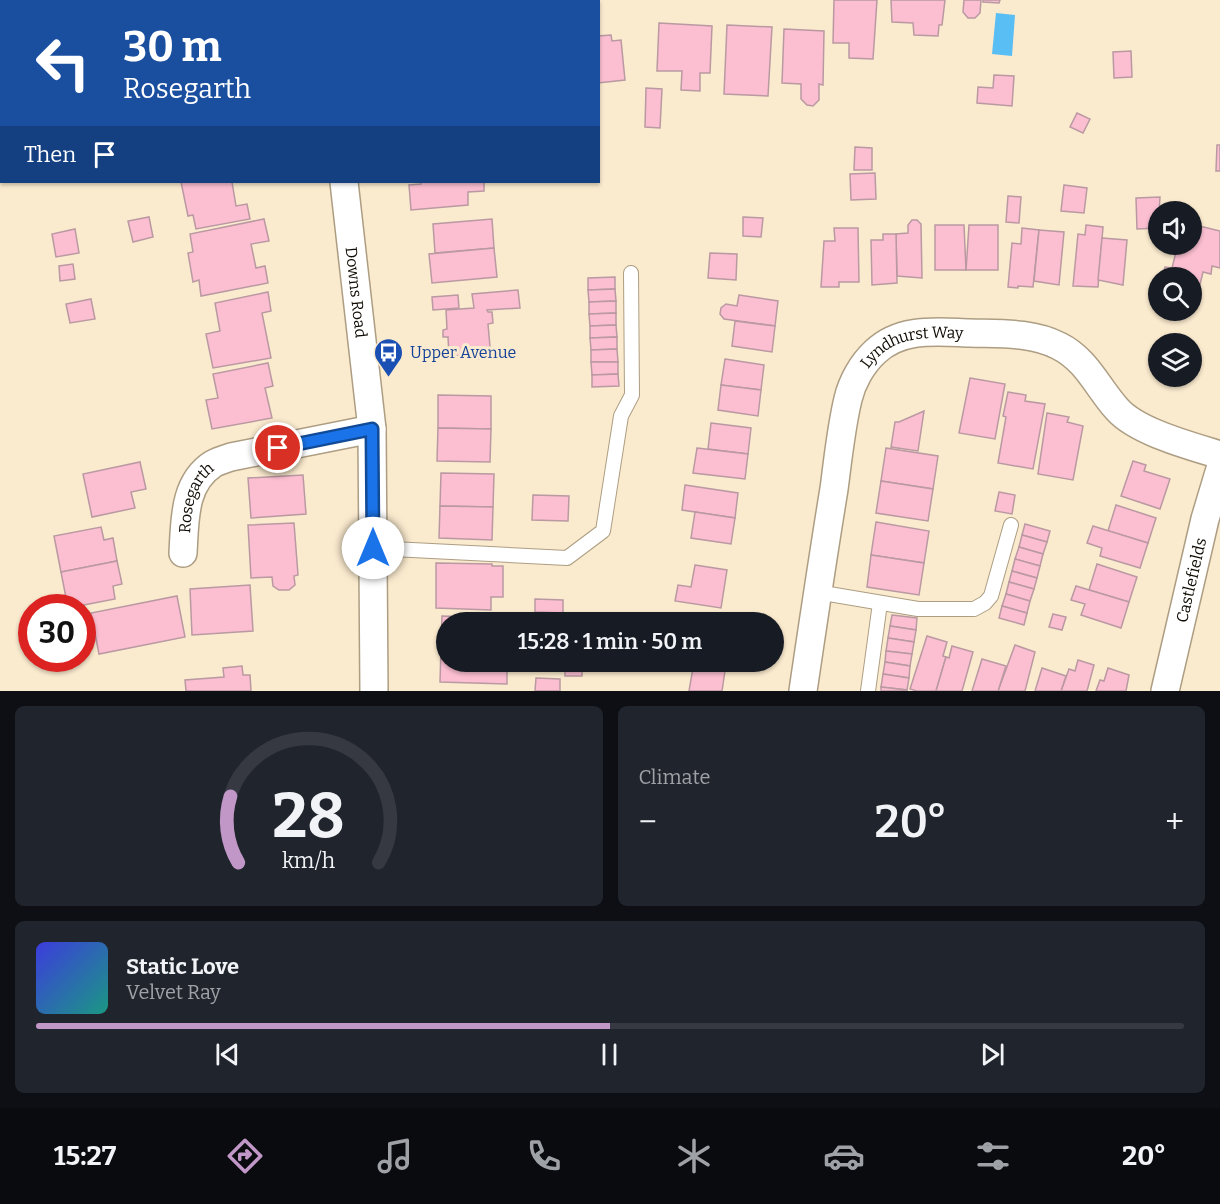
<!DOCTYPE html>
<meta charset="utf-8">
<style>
:root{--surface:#171b24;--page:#20242c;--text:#f1f3f6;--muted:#9ea1a6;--line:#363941;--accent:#c197c8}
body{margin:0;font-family:Bitter,serif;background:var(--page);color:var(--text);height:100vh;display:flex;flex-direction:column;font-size:22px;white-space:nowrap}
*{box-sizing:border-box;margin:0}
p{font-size:20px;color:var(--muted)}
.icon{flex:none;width:33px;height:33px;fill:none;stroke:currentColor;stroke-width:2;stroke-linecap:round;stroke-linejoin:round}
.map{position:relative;height:691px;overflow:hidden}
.panel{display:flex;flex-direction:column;gap:15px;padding:15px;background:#0d0f14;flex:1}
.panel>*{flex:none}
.banner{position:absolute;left:0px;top:0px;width:600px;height:183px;box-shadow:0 2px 4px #0004;background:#1a4fa0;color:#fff;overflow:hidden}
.controls{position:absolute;left:1148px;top:201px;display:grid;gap:12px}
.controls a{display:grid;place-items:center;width:54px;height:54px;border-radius:50%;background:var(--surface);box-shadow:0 2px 4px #0004;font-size:30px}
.speed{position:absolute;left:18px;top:594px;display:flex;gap:12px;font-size:30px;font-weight:700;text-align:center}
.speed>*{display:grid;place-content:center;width:78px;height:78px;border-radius:50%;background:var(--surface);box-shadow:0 2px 4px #0004;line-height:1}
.speed .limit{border:9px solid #d22;background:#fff;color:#111}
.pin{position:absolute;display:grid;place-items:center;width:51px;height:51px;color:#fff;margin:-26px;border:3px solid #fff;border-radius:50%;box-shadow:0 2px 6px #0007}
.me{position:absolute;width:66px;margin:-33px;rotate:0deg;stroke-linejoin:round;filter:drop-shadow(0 0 4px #0008)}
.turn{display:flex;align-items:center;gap:21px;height:126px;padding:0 24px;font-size:27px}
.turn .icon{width:78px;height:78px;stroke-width:2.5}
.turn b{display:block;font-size:42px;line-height:51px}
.then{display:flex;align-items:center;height:57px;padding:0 24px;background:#0003;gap:12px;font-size:22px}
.big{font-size:45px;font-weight:600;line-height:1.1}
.panel .card{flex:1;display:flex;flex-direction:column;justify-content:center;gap:9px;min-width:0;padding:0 21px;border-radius:9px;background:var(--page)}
.panel .dial{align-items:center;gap:0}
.dial svg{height:156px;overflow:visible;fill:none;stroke:var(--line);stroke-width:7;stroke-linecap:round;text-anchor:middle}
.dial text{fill:var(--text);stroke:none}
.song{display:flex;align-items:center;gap:18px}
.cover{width:72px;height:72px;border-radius:9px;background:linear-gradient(135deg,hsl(240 70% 55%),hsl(170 70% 35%))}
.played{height:6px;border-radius:3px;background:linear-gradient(90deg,var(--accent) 50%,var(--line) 50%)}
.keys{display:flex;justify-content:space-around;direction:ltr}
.heat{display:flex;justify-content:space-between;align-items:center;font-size:33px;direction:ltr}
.panel .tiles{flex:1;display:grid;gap:15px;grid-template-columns:1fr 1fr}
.card:last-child{grid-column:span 2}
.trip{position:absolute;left:436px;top:612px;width:348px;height:60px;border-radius:30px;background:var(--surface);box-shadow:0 2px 4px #0004;font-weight:600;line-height:60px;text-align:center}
.tab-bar{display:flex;height:96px;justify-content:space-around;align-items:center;background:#090b0e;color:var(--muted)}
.tab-bar .icon{width:42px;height:42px}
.tab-bar .on{color:var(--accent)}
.tab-bar b{font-size:27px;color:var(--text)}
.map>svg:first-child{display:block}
.water{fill:#59bef3}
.building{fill:#fbbfd1;stroke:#ba99a2;stroke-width:1.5}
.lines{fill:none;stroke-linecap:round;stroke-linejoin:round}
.service-casing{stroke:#ad9e83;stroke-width:16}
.minor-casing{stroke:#ad9e83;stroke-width:30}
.service{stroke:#fff;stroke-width:14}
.minor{stroke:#fff;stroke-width:27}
.route-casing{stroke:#114b97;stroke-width:15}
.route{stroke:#1a73e8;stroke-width:10}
.labels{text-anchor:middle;stroke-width:6;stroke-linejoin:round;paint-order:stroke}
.street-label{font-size:16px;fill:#100b03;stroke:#faeace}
.transit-label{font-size:16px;fill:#164399;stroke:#faeace;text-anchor:start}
</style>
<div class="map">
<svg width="1220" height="691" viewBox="0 0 1220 691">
<rect width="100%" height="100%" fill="#faeace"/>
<path class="water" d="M996,13L1015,15L1012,56L992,54Z"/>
<g class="building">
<path d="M834,0H877L873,59L849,58V43H833Z"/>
<path d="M891,0H945L942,25H939L938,36L914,35L913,23L892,22Z"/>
<path d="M964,0H981L980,13L975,18H968L963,12Z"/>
<path d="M983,0H1000L999,3L983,2Z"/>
<path d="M659,23L712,26L710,73H700V91L681,90L682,71H657Z"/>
<path d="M727,25L772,27L768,96L724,94Z"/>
<path d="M784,29L824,31L823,85L819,84V100L813,106L807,105L801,99V84L782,83Z"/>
<path d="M611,35L612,41L621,40L625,80L598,83V36Z"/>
<path d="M1131,51L1132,77L1114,78L1113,52Z"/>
<path d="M994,75L1014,76L1012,106L977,103L978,87L993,88Z"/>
<path d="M646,88L662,89L660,128L645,127Z"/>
<path d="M1077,113L1090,119L1083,133L1070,127Z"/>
<path d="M1217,145H1220V171H1216Z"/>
<path d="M855,147L872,148V170H854Z"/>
<path d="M875,173L876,199L851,200L850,174Z"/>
<path d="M181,182H232L236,206L247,204L250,219L196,229L193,215L188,216Z"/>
<path d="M421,182H484V191L468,192V205L411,210L409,185L421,184Z"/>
<path d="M1064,185L1087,188L1084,213L1061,211Z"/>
<path d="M1008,196L1021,197L1019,223L1006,222Z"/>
<path d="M1160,197L1158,228L1137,229L1136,198Z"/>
<path d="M149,217L153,237L133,242L128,221Z"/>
<path d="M743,217L763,218L761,237L743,236Z"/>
<path d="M264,219L269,241L251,244L256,268L265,266L268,283L201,296L199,280L193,282L188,253L193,252L190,234Z"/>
<path d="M492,219L494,248L435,253L433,224Z"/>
<path d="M912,220H917L921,224L922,278L897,276L896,234L908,233V225Z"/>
<path d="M1191,224L1220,231V268L1212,266L1211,274L1203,272L1197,297L1191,296V278H1162L1165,267L1172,268L1178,244H1191Z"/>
<path d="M935,225H964L966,270H935Z"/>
<path d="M969,225H998V270H966Z"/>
<path d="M1086,225L1103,227L1098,287L1073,286L1078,234L1085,235Z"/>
<path d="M834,228H858L859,282H839V287H821L824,241H835Z"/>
<path d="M1022,228L1039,230L1033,287L1018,286V288L1008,287L1012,243L1021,244Z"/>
<path d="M75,229L79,253L56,257L52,234Z"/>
<path d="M1039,230L1064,232L1059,285L1034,281Z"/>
<path d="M883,234H896L897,283L872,285L871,240H883Z"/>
<path d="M1102,238L1127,240L1123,285L1098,280Z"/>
<path d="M494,248L497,277L432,283L429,254Z"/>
<path d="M710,253L737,254L736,280L708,278Z"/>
<path d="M73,264L75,279L60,281L59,266Z"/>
<path d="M615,277V289L588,290V278Z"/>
<path d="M615,289L616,301L589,302L588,290Z"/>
<path d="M518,290L520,308L487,310L488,312H492L493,323L488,324L491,358L474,359V355L449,356L448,337H443V330L447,329L446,310L474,308L472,294Z"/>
<path d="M268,292L271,311L262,313L271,358L213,368L206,334L220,331L215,303Z"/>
<path d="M458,295L459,308L433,310L432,297Z"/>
<path d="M739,295L778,301L775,326L724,319L720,314L721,308L726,304L737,306Z"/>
<path d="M91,299L95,319L70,323L66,304Z"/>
<path d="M616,301V313L589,314V302Z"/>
<path d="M616,313V325L590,326L589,314Z"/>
<path d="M735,321L775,326L772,352L732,346Z"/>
<path d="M616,325L617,337L590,338V326Z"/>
<path d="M617,337V349L591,350L590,338Z"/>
<path d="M617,349L618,362H591V350Z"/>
<path d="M725,359L764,365L761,390L721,385Z"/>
<path d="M591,362H618V374L592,375Z"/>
<path d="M268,363L273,386L265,388L272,418L212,429L206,400L218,398L213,374Z"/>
<path d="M618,374L619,386L592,387V375Z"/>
<path d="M970,378L1005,384L995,439L959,433Z"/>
<path d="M721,385L761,390L758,416L718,410Z"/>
<path d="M1008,392L1026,395L1025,401L1045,404L1033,469L998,463L1006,417L1003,416Z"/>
<path d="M438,395L491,396V429L438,428Z"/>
<path d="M924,411L918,451L891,447L895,422H899Z"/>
<path d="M1047,413L1069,417L1067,422L1083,426L1073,480L1038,474Z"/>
<path d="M711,423L751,428L748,454L708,449Z"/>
<path d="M438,428L491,429L490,462L437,461Z"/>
<path d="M697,448L748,454L745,479L693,473Z"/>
<path d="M886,448L938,456L933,489L881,481Z"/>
<path d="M1133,461L1146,465L1144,471L1170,479L1160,509L1121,496Z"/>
<path d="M140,462L146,489L131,492L135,508L92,517L83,474Z"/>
<path d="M441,473L494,474L493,507L440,506Z"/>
<path d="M303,475L306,514L251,518L248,478Z"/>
<path d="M881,481L933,489L928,521L876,513Z"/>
<path d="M685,485L738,493L735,518L682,510Z"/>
<path d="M999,492L1015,495L1012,514L995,511Z"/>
<path d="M533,495L569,496L568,521L532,520Z"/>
<path d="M1116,505L1156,518L1148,543L1108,531Z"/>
<path d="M440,506L493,507L492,540L439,538Z"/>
<path d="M695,512L735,518L731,544L691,538Z"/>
<path d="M876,522L929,531L924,563L871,555Z"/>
<path d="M294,523L298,575L294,576L295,585L289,590H279L273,586L272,577L251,578L248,525Z"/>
<path d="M1025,524L1050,531L1047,542L1022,535Z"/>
<path d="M1093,526L1148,543L1140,568L1100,556L1102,548L1087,543Z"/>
<path d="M101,527L104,540L113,538L117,561L61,572L54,536Z"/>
<path d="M1022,535L1047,542L1043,554L1019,547Z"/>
<path d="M1019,547L1043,554L1040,566L1015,559Z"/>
<path d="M871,555L924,563L919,595L867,587Z"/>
<path d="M1015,559L1040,566L1037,578L1012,571Z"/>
<path d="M117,561L122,584L113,586L115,599L68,608L61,572Z"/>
<path d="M436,563L492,564V566H503V597H491V610L436,608Z"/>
<path d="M1097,564L1137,577L1129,602L1089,590Z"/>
<path d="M695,565L727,570L721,608L675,601L678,585L691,587Z"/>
<path d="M1012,571L1037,578L1034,589L1009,582Z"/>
<path d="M1009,582L1034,589L1030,601L1006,594Z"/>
<path d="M250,585L253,631L192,635L190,589Z"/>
<path d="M1076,586L1129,602L1121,628L1081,615L1085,604L1071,600Z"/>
<path d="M1006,594L1030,601L1027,613L1002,606Z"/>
<path d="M177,596L185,637L99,654L91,613Z"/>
<path d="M535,599L563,600V613L535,612Z"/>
<path d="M1002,606L1027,613L1024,625L999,618Z"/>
<path d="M694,613L726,616V622H693Z"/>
<rect x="561" y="614" width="20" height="8"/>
<path d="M1053,614L1066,617L1062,630L1049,627Z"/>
<path d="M892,615L917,618L916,630L890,626Z"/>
<path d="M442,616L504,618V622H447V650L441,649Z"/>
<path d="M890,626L916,630L914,642L888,638Z"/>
<path d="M927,636L947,642L943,656L946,657L936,691H917L910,689Z"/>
<path d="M888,638L914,642L912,654L886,651Z"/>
<path d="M1015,645L1035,652L1025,691H998Z"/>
<path d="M952,646L973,652L962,691H936L946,657L949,658Z"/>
<path d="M441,649L447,650V662H507V684L440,682Z"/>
<path d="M886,651L912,654L910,666L885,662Z"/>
<path d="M982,659L1006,666L998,691H972Z"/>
<path d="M1078,660L1094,665L1087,691H1061L1069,669L1075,671Z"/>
<rect x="565" y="662" width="17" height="14"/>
<path d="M694,662L726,664L722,691H689Z"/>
<path d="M885,662L910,666L909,678L883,674Z"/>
<path d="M242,666L243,675H250L251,691H186L185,680L224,677L223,668Z"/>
<path d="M1042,668L1066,676L1061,691H1035Z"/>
<path d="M1108,668L1129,675L1126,691H1096L1100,680L1104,681Z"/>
<path d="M883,674L909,678L907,690L881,687Z"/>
<path d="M536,678L560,679V691H535Z"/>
<path d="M881,687L907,690V691H881Z"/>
</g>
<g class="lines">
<defs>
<g id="service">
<path d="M373,548L567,558L603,531L621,416L632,395L631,273"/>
<path d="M817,592L918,609H974L985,603L991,596L1011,525"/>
<path d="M868,691L880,603"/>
</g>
<g id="minor">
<path d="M323,1L400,0"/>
<path id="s1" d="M344,182L372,429L374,691"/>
<path id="s2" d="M183,553C185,522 183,483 213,464C218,461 225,459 231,457L372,429"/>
<path id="s3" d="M803,691C813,623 823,556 834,489C838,459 841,428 848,399C852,382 862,364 875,352C901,327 937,332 970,333C1000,334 1032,332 1059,346C1086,359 1098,388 1117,409C1137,432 1191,446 1220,455"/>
<path id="s4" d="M1165,691L1205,519L1220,469"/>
</g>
</defs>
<use href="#service" class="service-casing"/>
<use href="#minor" class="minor-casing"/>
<use href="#service" class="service"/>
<use href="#minor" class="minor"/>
</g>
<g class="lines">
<defs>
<path id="route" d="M278,448L372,429L373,548"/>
</defs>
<use href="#route" class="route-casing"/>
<use href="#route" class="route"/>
</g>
<defs>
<symbol id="bus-pin" viewBox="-11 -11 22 30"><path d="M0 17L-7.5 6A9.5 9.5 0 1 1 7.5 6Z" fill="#1a4fb4" stroke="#faeace"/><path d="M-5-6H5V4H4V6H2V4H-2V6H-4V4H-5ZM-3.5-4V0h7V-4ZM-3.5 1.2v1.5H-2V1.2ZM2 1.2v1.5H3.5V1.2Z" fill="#fff"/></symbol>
</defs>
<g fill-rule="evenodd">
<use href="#bus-pin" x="372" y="336" width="33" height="45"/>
</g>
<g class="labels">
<g class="street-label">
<text dy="6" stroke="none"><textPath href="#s1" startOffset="111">Downs Road</textPath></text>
<text dy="6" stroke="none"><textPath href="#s3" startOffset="388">Lyndhurst Way</textPath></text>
<text dy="6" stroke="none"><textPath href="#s2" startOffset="58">Rosegarth</textPath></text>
<text dy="6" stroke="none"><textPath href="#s4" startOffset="114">Castlefields</textPath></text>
</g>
<g class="transit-label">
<text x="410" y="358">Upper Avenue</text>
</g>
</g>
</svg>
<div class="controls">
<a><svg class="icon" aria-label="sound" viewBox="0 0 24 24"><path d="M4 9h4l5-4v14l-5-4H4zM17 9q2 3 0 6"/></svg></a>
<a><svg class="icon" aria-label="search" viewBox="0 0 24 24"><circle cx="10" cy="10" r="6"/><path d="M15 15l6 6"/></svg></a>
<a><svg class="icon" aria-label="layers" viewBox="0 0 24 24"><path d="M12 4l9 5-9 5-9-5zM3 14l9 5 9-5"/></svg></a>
</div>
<div class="speed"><div class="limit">30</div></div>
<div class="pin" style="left:278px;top:448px;background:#d93025"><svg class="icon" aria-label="arrive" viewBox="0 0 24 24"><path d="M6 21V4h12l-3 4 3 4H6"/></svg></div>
<svg class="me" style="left:373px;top:548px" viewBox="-20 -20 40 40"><circle r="19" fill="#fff"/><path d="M0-13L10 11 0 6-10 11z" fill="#1a73e8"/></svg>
<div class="trip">15:28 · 1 min · 50 m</div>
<div class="banner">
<div class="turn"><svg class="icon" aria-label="left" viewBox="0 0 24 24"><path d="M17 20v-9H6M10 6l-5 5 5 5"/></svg><div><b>30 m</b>Rosegarth</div></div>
<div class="then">Then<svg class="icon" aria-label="arrive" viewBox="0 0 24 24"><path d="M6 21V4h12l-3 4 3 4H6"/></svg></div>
</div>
</div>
<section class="panel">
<div class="tiles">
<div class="card dial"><svg viewBox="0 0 100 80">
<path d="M14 69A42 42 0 1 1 86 69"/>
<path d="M14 69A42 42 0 0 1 10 35" stroke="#c197c8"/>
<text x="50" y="56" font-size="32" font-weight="700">28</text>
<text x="50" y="72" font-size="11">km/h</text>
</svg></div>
<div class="card"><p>Climate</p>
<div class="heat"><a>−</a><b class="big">20°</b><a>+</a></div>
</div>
<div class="card">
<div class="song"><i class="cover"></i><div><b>Static Love</b><p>Velvet Ray</p></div></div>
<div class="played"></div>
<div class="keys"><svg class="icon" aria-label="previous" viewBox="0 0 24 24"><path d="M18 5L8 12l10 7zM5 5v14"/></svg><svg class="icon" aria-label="pause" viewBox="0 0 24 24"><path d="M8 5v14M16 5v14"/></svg><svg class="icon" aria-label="next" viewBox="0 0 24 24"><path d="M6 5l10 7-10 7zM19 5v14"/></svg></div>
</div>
</div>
</section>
<nav class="tab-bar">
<b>15:27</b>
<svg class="icon on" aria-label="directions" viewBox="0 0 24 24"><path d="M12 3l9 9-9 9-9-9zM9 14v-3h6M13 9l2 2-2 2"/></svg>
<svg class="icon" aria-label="music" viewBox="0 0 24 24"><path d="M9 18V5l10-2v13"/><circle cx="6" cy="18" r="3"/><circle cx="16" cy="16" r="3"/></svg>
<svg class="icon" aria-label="phone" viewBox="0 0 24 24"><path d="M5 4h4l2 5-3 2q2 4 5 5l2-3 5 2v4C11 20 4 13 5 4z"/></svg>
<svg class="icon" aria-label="climate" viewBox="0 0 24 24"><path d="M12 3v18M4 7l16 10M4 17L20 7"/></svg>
<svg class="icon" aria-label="car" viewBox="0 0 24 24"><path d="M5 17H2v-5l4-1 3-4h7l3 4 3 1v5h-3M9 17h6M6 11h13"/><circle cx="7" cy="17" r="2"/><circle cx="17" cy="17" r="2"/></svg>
<svg class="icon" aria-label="filters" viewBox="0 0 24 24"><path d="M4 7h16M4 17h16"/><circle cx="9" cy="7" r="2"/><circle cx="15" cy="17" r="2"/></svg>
<b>20°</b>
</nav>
